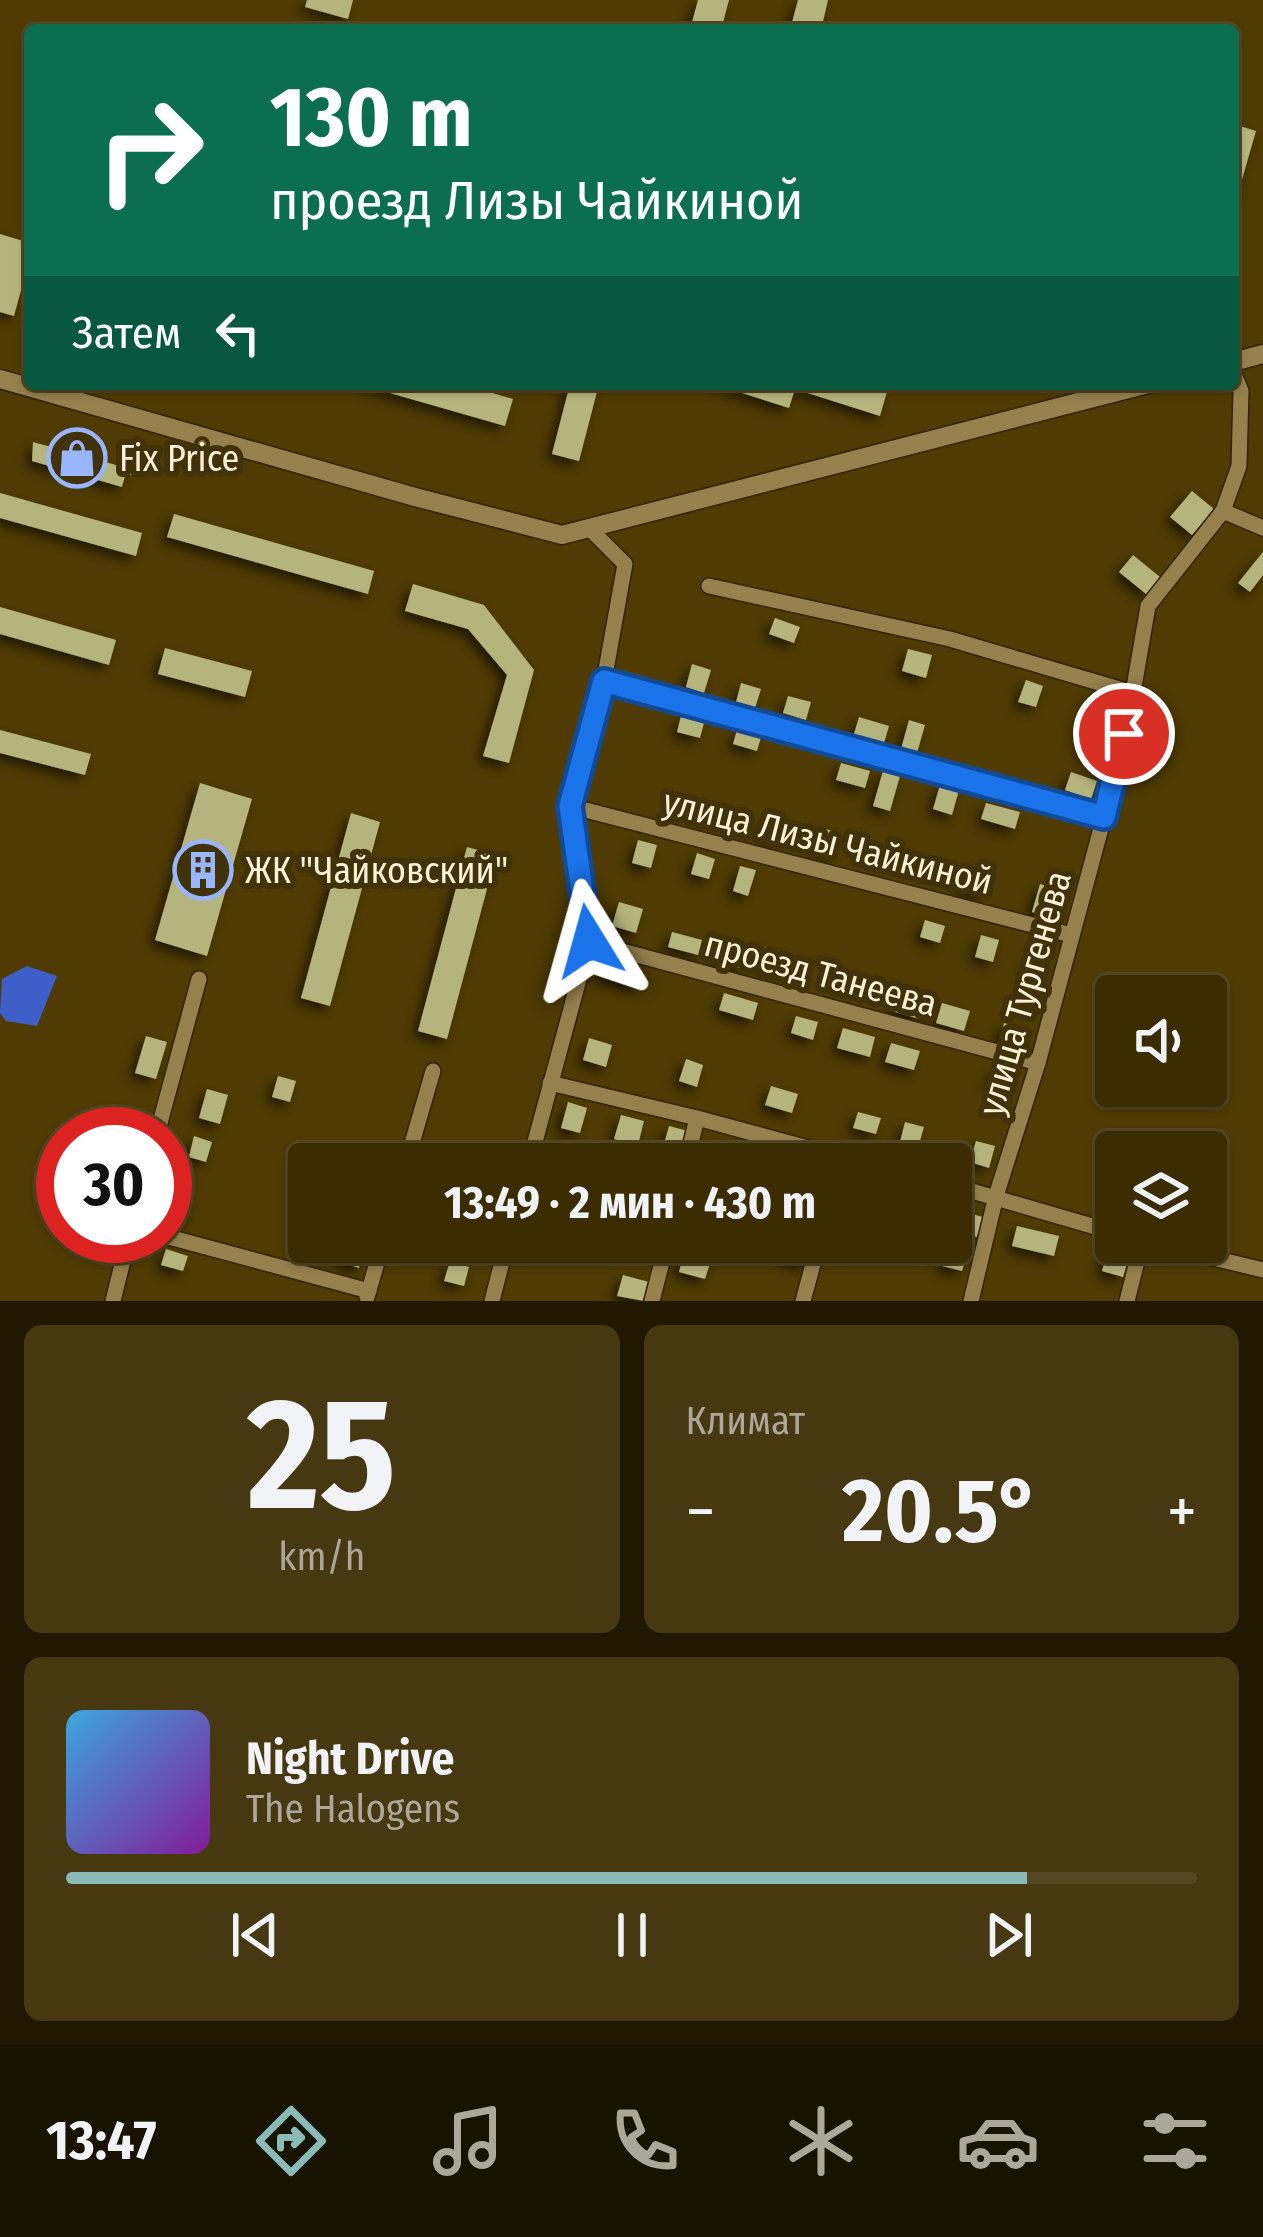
<!DOCTYPE html>
<html lang="ru">
<meta charset="utf-8">
<style>
:root{--surface:#3b2c02;--page:#463811;--text:#f1f3f6;--muted:#aca799;--line:#544824;--accent:#8bbbb9}
body{margin:0;font-family:"Fira Sans Condensed",sans-serif;background:var(--page);color:var(--text);height:100vh;display:flex;flex-direction:column;font-size:45px;white-space:nowrap}
*{box-sizing:border-box;margin:0}
p{font-size:39px;color:var(--muted)}
.icon{flex:none;width:66px;height:66px;fill:none;stroke:currentColor;stroke-width:2;stroke-linecap:round;stroke-linejoin:round}
.map{position:relative;height:1301px;overflow:hidden}
.side{display:flex;flex-direction:column;gap:24px;padding:24px;background:#201801;flex:1}
.side>*{flex:none}
.top-card{position:absolute;left:24px;top:24px;width:1215px;height:366px;border-radius:12px;box-shadow:0 3px 9px #0004,0 0 0 3px var(--line);background:#0b6e4f;color:#fff;overflow:hidden}
.controls{position:absolute;left:1095px;top:975px;display:grid;gap:24px}
.controls a{display:grid;place-items:center;width:132px;height:132px;border-radius:12px;background:var(--surface);box-shadow:0 3px 9px #0004,0 0 0 3px var(--line);font-size:60px}
.speed{position:absolute;left:36px;top:1107px;display:flex;gap:24px;font-size:60px;font-weight:700;text-align:center}
.speed>*{display:grid;place-content:center;width:156px;height:156px;border-radius:50%;background:var(--surface);box-shadow:0 3px 9px #0004,0 0 0 3px var(--line);line-height:1}
.speed .limit{border:18px solid #d22;background:#fff;color:#111}
.pin{position:absolute;display:grid;place-items:center;width:102px;height:102px;color:#fff;margin:-51px;border:6px solid #fff;border-radius:50%;box-shadow:0 3px 12px #0007}
.me{position:absolute;width:132px;margin:-66px;rotate:352deg;stroke-linejoin:round;filter:drop-shadow(0 0 9px #0008)}
.turn{display:flex;align-items:center;gap:42px;height:252px;padding:0 48px;font-size:54px}
.turn .icon{width:156px;height:156px;stroke-width:2.5}
.turn b{display:block;font-size:84px;line-height:102px}
.then{display:flex;align-items:center;height:114px;padding:0 48px;background:#0003;gap:24px;font-size:45px}
.big{font-size:90px;font-weight:700;line-height:1.1}
.side .tile{flex:1;display:flex;flex-direction:column;justify-content:center;gap:18px;min-width:0;padding:0 42px;border-radius:18px;background:var(--page)}
.side .dial{align-items:center;gap:0}
.dial b{font-size:156px;line-height:1}
.song{display:flex;align-items:center;gap:36px}
.cover{width:144px;height:144px;border-radius:18px;background:linear-gradient(135deg,hsl(200 70% 55%),hsl(290 70% 35%))}
.played{height:12px;border-radius:6px;background:linear-gradient(90deg,var(--accent) 85%,var(--line) 85%)}
.keys{display:flex;justify-content:space-around;direction:ltr}
.heat{display:flex;justify-content:space-between;align-items:center;font-size:66px;direction:ltr}
.side .tiles{flex:1;display:grid;gap:24px;grid-template-columns:1fr 1fr}
.tile:last-child{grid-column:span 2}
.trip{position:absolute;left:288px;top:1143px;width:684px;height:120px;border-radius:12px;background:var(--surface);box-shadow:0 3px 9px #0004,0 0 0 3px var(--line);font-weight:700;line-height:120px;text-align:center}
.dock{display:flex;height:192px;justify-content:space-around;align-items:center;background:#181201;color:var(--muted)}
.dock .icon{width:84px;height:84px}
.dock .on{color:var(--accent)}
.dock b{font-size:54px;color:var(--text)}
.map>svg:first-child{display:block}
.water{fill:#3e5fc7}
.building{fill:#b5b47e;filter:url(#shadow)}
.lines{fill:none;stroke-linecap:round;stroke-linejoin:round}
.minor-casing{stroke:#312300;stroke-width:18}
.tertiary-casing{stroke:#312300;stroke-width:21}
.minor{stroke:#95804e;stroke-width:15}
.tertiary{stroke:#95804e;stroke-width:18}
.route-casing{stroke:#114b97;stroke-width:30}
.route{stroke:#1a73e8;stroke-width:21}
.labels{text-anchor:middle;stroke-width:12;stroke-linejoin:round;paint-order:stroke}
.poi-label{font-size:36px;fill:#fff3d9;stroke:#41320a;text-anchor:start}
.street-label{font-size:36px;fill:#fff3d9;stroke:#41320a}
</style>
<div class="map">
<svg width="1263" height="1301" viewBox="0 0 1263 1301">
<defs>
<filter id="shadow"><feDropShadow dx="-5.5" dy="5.5" stdDeviation="6" flood-color="#0009"/></filter>
</defs>
<rect width="100%" height="100%" fill="#4f3b03"/>
<path class="water" d="M27,966L57,976L37,1026L6,1021L0,1013L2,979Z"/>
<g class="building">
<path d="M307,0H353L348,19L305,7Z"/>
<path d="M698,0H729L721,30H690Z"/>
<path d="M798,0H828L821,30H790Z"/>
<path d="M1233,124L1256,131L1234,207H1233Z"/>
<path d="M0,234L30,243V257L14,316L0,312Z"/>
<path d="M461,384L513,399L505,426L362,385Z"/>
<path d="M570,384H599L579,461L552,454Z"/>
<path d="M876,384L888,388L880,416L795,389L789,408L717,385Z"/>
<path d="M33,442L127,468L133,474L125,476L122,487L32,461Z"/>
<path d="M1192,491L1214,509L1192,535L1170,517Z"/>
<path d="M0,493L142,533L136,556L0,518Z"/>
<path d="M174,514L374,571L368,594L167,537Z"/>
<path d="M1263,552V575L1250,592L1238,583Z"/>
<path d="M1133,555L1160,577L1146,594L1119,572Z"/>
<path d="M413,584L484,605L534,670L509,763L483,756L507,675L468,629L405,611Z"/>
<path d="M0,607L116,640L109,665L0,634Z"/>
<path d="M775,618L800,627L794,643L769,634Z"/>
<path d="M165,648L252,671L245,697L158,674Z"/>
<path d="M908,649L932,655L926,678L902,671Z"/>
<path d="M692,664L711,670L704,693L686,687Z"/>
<path d="M1026,680L1043,686L1036,707L1018,702Z"/>
<path d="M741,683L761,689L755,708L736,702Z"/>
<path d="M788,696L811,702L806,720L783,713Z"/>
<path d="M1100,700L1118,706L1110,732L1091,726Z"/>
<path d="M681,716L704,723L700,738L677,732Z"/>
<path d="M859,717L889,726L884,743L854,734Z"/>
<path d="M909,720L925,725L917,753L901,749Z"/>
<path d="M0,730L91,754L85,775L0,753Z"/>
<path d="M737,730L761,737L757,751L733,744Z"/>
<path d="M841,763L870,771L865,788L836,780Z"/>
<path d="M883,771L900,776L890,811L873,806Z"/>
<path d="M1071,772L1097,781L1091,799L1065,790Z"/>
<path d="M200,783L252,799L207,956L155,940Z"/>
<path d="M940,785L959,790L952,815L933,809Z"/>
<path d="M986,803L1020,812L1015,829L981,819Z"/>
<path d="M351,813L380,822L330,1006L301,998Z"/>
<path d="M769,818L787,823L782,841L763,836Z"/>
<path d="M822,828L839,833L833,855L816,850Z"/>
<path d="M638,840L657,845L651,868L632,863Z"/>
<path d="M467,847L496,855L447,1039L418,1031Z"/>
<path d="M697,853L715,859L709,879L691,874Z"/>
<path d="M740,866L756,870L748,896L733,891Z"/>
<path d="M965,870L989,877L984,895L960,888Z"/>
<path d="M1040,884L1064,891L1056,919L1032,912Z"/>
<path d="M619,902L643,909L636,933L612,926Z"/>
<path d="M925,920L945,926L940,943L920,937Z"/>
<path d="M672,932L702,940L698,955L668,947Z"/>
<path d="M981,935L999,940L993,962L975,957Z"/>
<path d="M722,940L746,947L740,968L716,961Z"/>
<path d="M765,947L786,953L780,972L760,966Z"/>
<path d="M1034,950L1050,955L1043,979L1027,975Z"/>
<path d="M606,962L641,972L637,987L602,977Z"/>
<path d="M898,992L926,1000L920,1019L892,1011Z"/>
<path d="M724,993L758,1003L753,1020L719,1010Z"/>
<path d="M942,1003L970,1011L964,1031L936,1023Z"/>
<path d="M796,1016L818,1022L813,1040L791,1033Z"/>
<path d="M1004,1023L1028,1030L1023,1047L999,1040Z"/>
<path d="M843,1028L875,1037L870,1057L837,1048Z"/>
<path d="M146,1036L167,1042L156,1079L135,1073Z"/>
<path d="M589,1038L612,1045L606,1067L583,1060Z"/>
<path d="M891,1043L920,1051L914,1070L885,1062Z"/>
<path d="M686,1059L703,1065L697,1087L679,1081Z"/>
<path d="M995,1067L1013,1072L1007,1091L990,1086Z"/>
<path d="M278,1076L296,1081L290,1102L272,1097Z"/>
<path d="M771,1086L798,1094L792,1113L765,1105Z"/>
<path d="M207,1089L228,1095L220,1124L199,1118Z"/>
<path d="M568,1102L587,1108L580,1133L561,1128Z"/>
<path d="M858,1112L881,1118L876,1134L853,1128Z"/>
<path d="M621,1115L644,1121L638,1145L614,1139Z"/>
<path d="M905,1122L924,1127L918,1148L900,1142Z"/>
<path d="M669,1126L688,1131L679,1163L660,1158Z"/>
<path d="M194,1136L212,1142L206,1162L189,1157Z"/>
<path d="M976,1141L995,1146L989,1168L970,1162Z"/>
<path d="M717,1142L735,1147L730,1164H712Z"/>
<path d="M175,1198L191,1202L184,1225L169,1220Z"/>
<path d="M960,1211L983,1217L977,1237L955,1231Z"/>
<path d="M1017,1226L1059,1236L1054,1256L1012,1246Z"/>
<path d="M347,1242H367L359,1268L341,1262Z"/>
<path d="M789,1242L810,1248L806,1265L784,1259Z"/>
<path d="M166,1249L188,1256L183,1271L161,1265Z"/>
<path d="M947,1249L967,1254L962,1271L942,1266Z"/>
<path d="M1108,1251L1129,1257L1123,1277L1102,1271Z"/>
<path d="M684,1253L711,1260L705,1279L679,1272Z"/>
<path d="M450,1261L469,1267L464,1286L444,1281Z"/>
<path d="M623,1275L649,1282L644,1301L617,1296Z"/>
</g>
<g class="lines">
<defs>
<g id="minor">
<path d="M1223,511L1263,528"/>
<path d="M709,586L950,639L1133,693"/>
<path d="M604,681L1104,817"/>
<path d="M570,806L1071,935"/>
<path d="M589,942L1038,1063"/>
<path d="M550,1083L697,1118L867,1164"/>
<path d="M157,1134L199,979"/>
<path d="M406,1164L433,1071"/>
<path d="M529,1164L589,942L570,806L604,681L625,564L589,528"/>
<path d="M686,1164L697,1118"/>
<path d="M951,1185L1116,1233"/>
<path d="M165,1236L369,1291"/>
<path d="M1147,1242L1263,1270"/>
<path d="M367,1297L383,1242"/>
<path d="M113,1301L129,1236"/>
<path d="M492,1301L507,1242"/>
<path d="M652,1301L667,1242"/>
<path d="M803,1301L819,1242"/>
<path d="M971,1301L996,1196L1038,1063L1104,817L1133,693L1148,606L1223,511L1239,466L1241,391L1233,372"/>
<path d="M1127,1301L1142,1242"/>
</g>
<g id="tertiary">
<path d="M1233,362L1263,354"/>
<path d="M0,379L415,497L562,535L1148,384"/>
</g>
</defs>
<use href="#minor" class="minor-casing"/>
<use href="#tertiary" class="tertiary-casing"/>
<use href="#minor" class="minor"/>
<use href="#tertiary" class="tertiary"/>
</g>
<g class="lines">
<defs>
<path id="route" d="M589,941L570,806L604,681L1104,817L1124,734"/>
</defs>
<use href="#route" class="route-casing"/>
<use href="#route" class="route"/>
</g>
<defs>
<symbol id="shop-ring" viewBox="-11 -11 22 22"><circle r="9.5" fill="#41320a" stroke="#98b5fd" stroke-width="1.5"/><path d="M-5-2.5h2.3a2.7 3.5 0 0 1 5.4 0H5L5.5 6h-11ZM-1.5-2.5h3a1.5 2.3 0 0 0-3 0Z" fill="#98b5fd"/></symbol>
<symbol id="building-ring" viewBox="-11 -11 22 22"><circle r="9.5" fill="#41320a" stroke="#98b5fd" stroke-width="1.5"/><path d="M-4-6H4V6H1V3H-1V6H-4ZM-2.5-4.3h1.7v1.8h-1.7ZM.8-4.3h1.7v1.8H.8ZM-2.5-1h1.7V.8h-1.7ZM.8-1h1.7V.8H.8Z" fill="#98b5fd"/></symbol>
</defs>
<g fill-rule="evenodd">
<use href="#shop-ring" x="44" y="425" width="66" height="66"/>
<use href="#building-ring" x="170" y="837" width="66" height="66"/>
</g>
<g class="labels">
<g class="poi-label">
<text x="119" y="471">Fix Price</text>
<text x="245" y="883">ЖК "Чайковский"</text>
</g>
<g class="street-label">
<text transform="translate(828 841) rotate(14)" y="13">улица Лизы Чайкиной</text>
<text transform="translate(821 973) rotate(15)" y="13">проезд Танеева</text>
<text transform="translate(1024 993) rotate(-74)" y="13">улица Тургенева</text>
</g>
</g>
</svg>
<div class="controls">
<a><svg class="icon" aria-label="sound" viewBox="0 0 24 24"><path d="M4 9h4l5-4v14l-5-4H4zM17 9q2 3 0 6"/></svg></a>
<a><svg class="icon" aria-label="layers" viewBox="0 0 24 24"><path d="M12 4l9 5-9 5-9-5zM3 14l9 5 9-5"/></svg></a>
</div>
<div class="speed"><div class="limit">30</div></div>
<div class="pin" style="left:1124px;top:734px;background:#d93025"><svg class="icon" aria-label="arrive" viewBox="0 0 24 24"><path d="M6 21V4h12l-3 4 3 4H6"/></svg></div>
<svg class="me" style="left:589px;top:941px" viewBox="-20 -20 40 40"><path d="M0-17L14 15 0 8-14 15z" fill="#1a73e8" stroke="#fff" stroke-width="4"/></svg>
<div class="trip">13:49 · 2 мин · 430 m</div>
<div class="top-card">
<div class="turn"><svg class="icon" aria-label="right" viewBox="0 0 24 24"><path d="M7 20v-9h11M14 6l5 5-5 5"/></svg><div><b>130 m</b>проезд Лизы Чайкиной</div></div>
<div class="then">Затем<svg class="icon" aria-label="left" viewBox="0 0 24 24"><path d="M17 20v-9H6M10 6l-5 5 5 5"/></svg></div>
</div>
</div>
<section class="side">
<div class="tiles">
<div class="tile dial"><b>25</b><p>km/h</p></div>
<div class="tile"><p>Климат</p>
<div class="heat"><a>−</a><b class="big">20.5°</b><a>+</a></div>
</div>
<div class="tile">
<div class="song"><i class="cover"></i><div><b>Night Drive</b><p>The Halogens</p></div></div>
<div class="played"></div>
<div class="keys"><svg class="icon" aria-label="previous" viewBox="0 0 24 24"><path d="M18 5L8 12l10 7zM5 5v14"/></svg><svg class="icon" aria-label="pause" viewBox="0 0 24 24"><path d="M8 5v14M16 5v14"/></svg><svg class="icon" aria-label="next" viewBox="0 0 24 24"><path d="M6 5l10 7-10 7zM19 5v14"/></svg></div>
</div>
</div>
</section>
<nav class="dock">
<b>13:47</b>
<svg class="icon on" aria-label="directions" viewBox="0 0 24 24"><path d="M12 3l9 9-9 9-9-9zM9 14v-3h6M13 9l2 2-2 2"/></svg>
<svg class="icon" aria-label="music" viewBox="0 0 24 24"><path d="M9 18V5l10-2v13"/><circle cx="6" cy="18" r="3"/><circle cx="16" cy="16" r="3"/></svg>
<svg class="icon" aria-label="phone" viewBox="0 0 24 24"><path d="M5 4h4l2 5-3 2q2 4 5 5l2-3 5 2v4C11 20 4 13 5 4z"/></svg>
<svg class="icon" aria-label="climate" viewBox="0 0 24 24"><path d="M12 3v18M4 7l16 10M4 17L20 7"/></svg>
<svg class="icon" aria-label="car" viewBox="0 0 24 24"><path d="M5 17H2v-5l4-1 3-4h7l3 4 3 1v5h-3M9 17h6M6 11h13"/><circle cx="7" cy="17" r="2"/><circle cx="17" cy="17" r="2"/></svg>
<svg class="icon" aria-label="filters" viewBox="0 0 24 24"><path d="M4 7h16M4 17h16"/><circle cx="9" cy="7" r="2"/><circle cx="15" cy="17" r="2"/></svg>
</nav>
